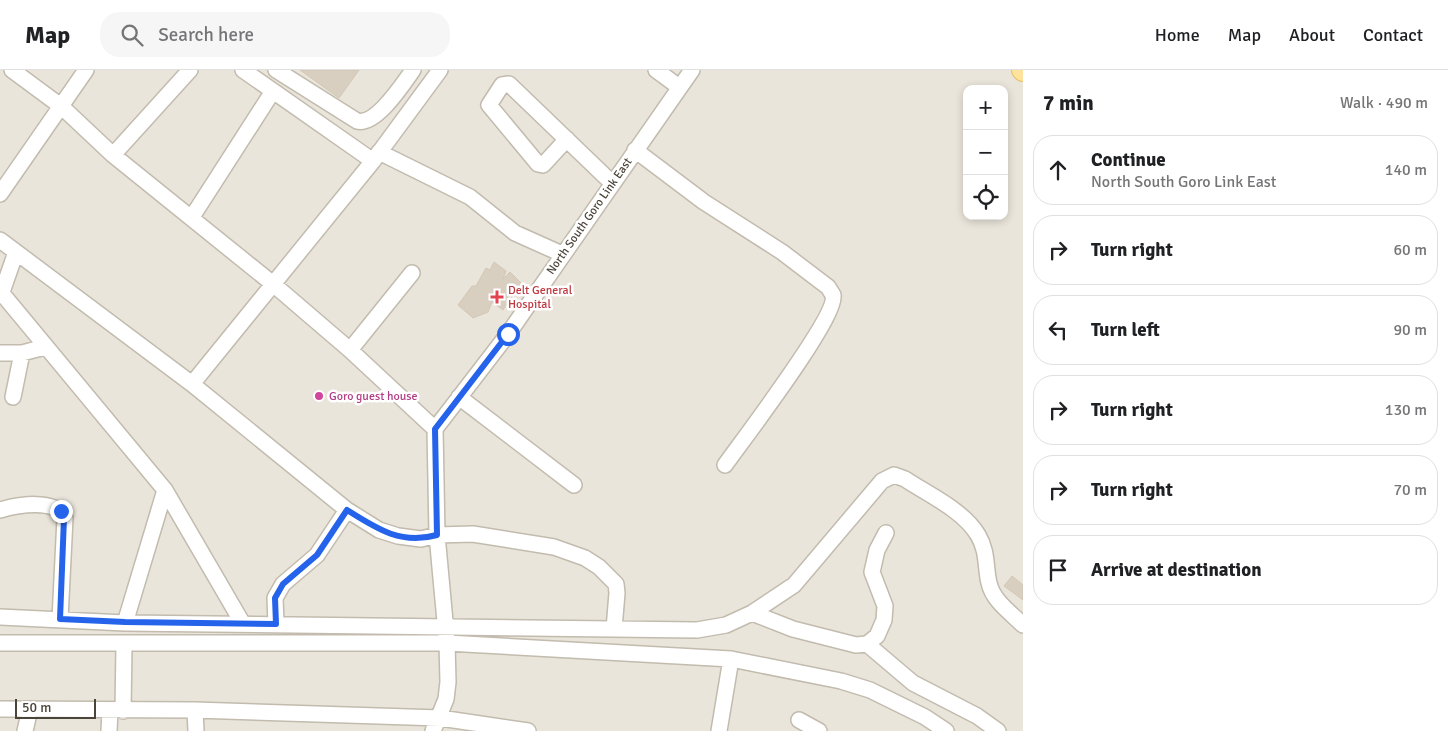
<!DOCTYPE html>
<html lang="en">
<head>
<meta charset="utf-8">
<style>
	:root { --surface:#fff; --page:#f6f6f6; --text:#202124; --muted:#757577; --line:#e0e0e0 }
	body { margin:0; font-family:Signika,sans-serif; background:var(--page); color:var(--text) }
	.controls { position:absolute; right:15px; top:15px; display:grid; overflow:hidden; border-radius:10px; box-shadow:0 2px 8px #0003 }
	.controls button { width:45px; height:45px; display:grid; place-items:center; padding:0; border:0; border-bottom:1px solid var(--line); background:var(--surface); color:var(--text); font:25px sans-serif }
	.scale { position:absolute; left:15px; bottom:12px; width:81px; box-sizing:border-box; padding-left:5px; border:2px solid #4b4439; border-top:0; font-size:14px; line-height:18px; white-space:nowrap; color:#4b4439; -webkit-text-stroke:4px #fff; paint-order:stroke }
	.stop { position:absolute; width:15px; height:15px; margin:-11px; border:4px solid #2563eb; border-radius:50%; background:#fff }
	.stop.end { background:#2563eb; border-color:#fff; box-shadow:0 1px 5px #0008 }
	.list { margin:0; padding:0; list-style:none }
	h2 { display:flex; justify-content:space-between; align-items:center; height:65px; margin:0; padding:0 20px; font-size:21px }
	h2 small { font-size:16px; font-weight:400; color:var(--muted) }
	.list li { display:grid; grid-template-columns:32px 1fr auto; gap:15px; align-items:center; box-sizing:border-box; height:70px; margin:0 10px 10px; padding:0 10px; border:1px solid var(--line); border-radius:20px }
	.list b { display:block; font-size:19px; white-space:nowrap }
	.list p { margin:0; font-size:16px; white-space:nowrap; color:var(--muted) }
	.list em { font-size:16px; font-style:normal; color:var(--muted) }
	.icon { flex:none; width:28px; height:28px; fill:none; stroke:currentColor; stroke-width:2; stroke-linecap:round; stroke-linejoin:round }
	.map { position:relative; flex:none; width:1023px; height:661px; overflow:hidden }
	header { display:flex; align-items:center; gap:30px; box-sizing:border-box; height:70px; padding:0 25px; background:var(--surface); border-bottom:1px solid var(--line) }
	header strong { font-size:24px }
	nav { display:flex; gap:28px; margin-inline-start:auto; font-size:18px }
	.search { width:350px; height:45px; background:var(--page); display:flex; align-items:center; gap:12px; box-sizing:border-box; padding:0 18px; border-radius:20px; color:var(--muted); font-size:19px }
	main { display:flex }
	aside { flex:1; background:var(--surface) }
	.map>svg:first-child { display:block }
</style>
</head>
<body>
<header>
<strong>Map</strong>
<div class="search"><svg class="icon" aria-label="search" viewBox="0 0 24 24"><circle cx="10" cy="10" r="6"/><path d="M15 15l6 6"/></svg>Search here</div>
<nav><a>Home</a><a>Map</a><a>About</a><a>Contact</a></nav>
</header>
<main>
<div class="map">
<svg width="1023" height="661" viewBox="0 0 1023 661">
	<rect width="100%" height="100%" fill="#f6f3ec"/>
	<!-- residential -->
	<path fill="#eae5da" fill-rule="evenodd" d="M0,0H1023V661H0ZM967,19H1004V146H967Z"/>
	<!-- building -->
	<path fill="#d8cfc1" stroke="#d3c7b4" d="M300,0H359L339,28Z
		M494,192L506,201L503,209L510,202L521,213L503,240L492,232L488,242L473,248L458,235L472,216H476L486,198L490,200Z
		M1012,506L1023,515V530L1004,516Z"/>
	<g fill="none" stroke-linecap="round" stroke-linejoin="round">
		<defs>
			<path id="minor" d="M12,0L62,37L113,85L273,214L350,280L435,359
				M243,0L373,91
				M276,0L357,51C376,56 403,14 413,0
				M656,0L679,17
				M567,69L543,95L538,94L489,35L502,15L509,14L612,113
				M635,80L704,132L782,182L828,217L833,225C838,246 742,371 725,395
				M379,82L470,127L515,163L562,184
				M113,85L190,0
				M0,124L86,0
				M192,147L273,21
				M0,170L192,314L347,440L379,460L398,466L421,469L437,465L473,464L554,477L585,488L599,497L616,514L617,523L614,559
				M0,221L165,420L243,554
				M2,222L16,182
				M350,280L412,203
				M0,283H22L45,277
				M192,314L373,91L440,0
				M13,327L22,283
				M459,327L574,415
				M0,440C18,435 56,428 65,448L60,549
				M752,543L793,559L856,575L867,574L877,566L884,550L885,536L872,502L877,480L886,463
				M0,547L125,553L697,560L726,555L752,543L794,515L882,411L894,405L905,409C929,425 963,440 978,465C988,482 985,496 989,513C993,531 1011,543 1023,555
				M125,553L165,420
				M276,554L275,528L283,514L317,485L347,440
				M0,573H447L731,589L841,611L870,620L925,647L946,661
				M867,574L913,613L977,646L998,661
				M0,639L195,640L440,648L528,661
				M195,640L196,661
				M123,641L124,574
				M799,650L819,661
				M25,661L30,639
				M109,661L110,640
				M433,661L446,629L448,612L447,573L437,465L435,359L508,264L692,0
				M719,661L731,589"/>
			<path id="major" d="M1022,0L1023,1"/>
		</defs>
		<!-- minor casing -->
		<use href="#minor" stroke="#c2bbae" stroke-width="18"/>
		<!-- major casing -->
		<use href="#major" stroke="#e6c16a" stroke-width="22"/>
		<!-- minor -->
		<use href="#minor" stroke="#fff" stroke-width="15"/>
		<!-- major -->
		<use href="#major" stroke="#ffe39c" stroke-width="20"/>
	</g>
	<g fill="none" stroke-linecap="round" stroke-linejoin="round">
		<!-- route -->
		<path stroke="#2563eb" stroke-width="6" d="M61,441L64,448L60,549L125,552L276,554L275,528L283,514L317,485L347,440C377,459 401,475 437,465L435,359L508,264"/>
	</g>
	<!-- markers -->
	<path fill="#e0444e" stroke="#fff" stroke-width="2" d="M494.5 219.5h5v5h5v5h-5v5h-5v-5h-5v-5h5z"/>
	<circle fill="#d1479c" stroke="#fff" stroke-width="2" cx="319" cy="326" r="5"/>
	<g text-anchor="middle" stroke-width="5" stroke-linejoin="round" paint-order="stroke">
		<!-- street labels -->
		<g font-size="12" fill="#4b4439" stroke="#fff">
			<text transform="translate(589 146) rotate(-55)" y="4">North South Goro Link East</text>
		</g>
		<!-- health labels -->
		<g font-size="12" fill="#be3a42" stroke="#fff" text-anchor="start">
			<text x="508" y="224">Delt General<tspan x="508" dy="14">Hospital</tspan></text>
		</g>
		<!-- hotel labels -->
		<g font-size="12" fill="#b23c85" stroke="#fff" text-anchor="start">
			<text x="329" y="330">Goro guest house</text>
		</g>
	</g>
</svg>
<div class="controls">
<button>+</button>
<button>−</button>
<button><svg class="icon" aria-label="locate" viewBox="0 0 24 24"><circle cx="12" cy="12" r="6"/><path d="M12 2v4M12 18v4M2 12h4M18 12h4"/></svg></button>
</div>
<div class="scale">50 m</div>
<div class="stop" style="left:508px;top:264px"></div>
<div class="stop end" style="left:61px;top:441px"></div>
</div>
<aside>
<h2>7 min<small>Walk · 490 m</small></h2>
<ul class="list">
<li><svg class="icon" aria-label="ahead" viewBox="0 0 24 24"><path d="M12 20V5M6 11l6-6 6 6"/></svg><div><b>Continue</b><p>North South Goro Link East</p></div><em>140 m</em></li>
<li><svg class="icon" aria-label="right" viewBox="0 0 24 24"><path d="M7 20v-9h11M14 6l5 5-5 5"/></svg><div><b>Turn right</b></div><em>60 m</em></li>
<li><svg class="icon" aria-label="left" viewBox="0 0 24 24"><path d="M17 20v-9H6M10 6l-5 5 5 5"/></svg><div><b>Turn left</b></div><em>90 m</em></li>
<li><svg class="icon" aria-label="right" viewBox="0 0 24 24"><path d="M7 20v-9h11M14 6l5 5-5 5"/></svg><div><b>Turn right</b></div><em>130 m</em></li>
<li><svg class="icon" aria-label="right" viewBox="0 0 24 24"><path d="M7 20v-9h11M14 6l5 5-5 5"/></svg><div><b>Turn right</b></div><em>70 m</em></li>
<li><svg class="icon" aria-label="arrive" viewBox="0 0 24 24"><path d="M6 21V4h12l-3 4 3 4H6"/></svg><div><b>Arrive at destination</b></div></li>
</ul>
</aside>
</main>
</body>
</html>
